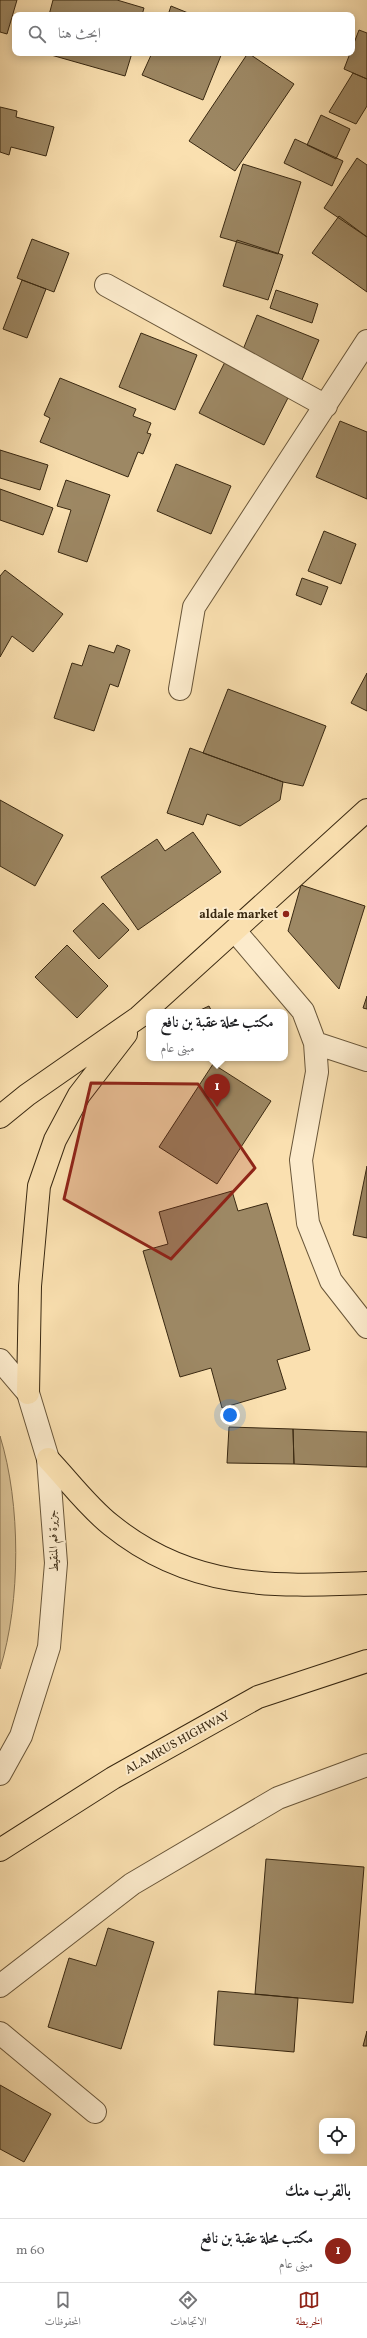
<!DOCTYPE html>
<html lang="ar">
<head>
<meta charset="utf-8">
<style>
	:root { --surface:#fff; --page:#f6f6f6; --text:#202124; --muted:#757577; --line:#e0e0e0; --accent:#8f2418 }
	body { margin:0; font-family:Vollkorn,Amiri,serif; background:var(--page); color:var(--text); direction:rtl }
	.controls { position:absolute; right:12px; bottom:12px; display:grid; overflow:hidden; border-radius:8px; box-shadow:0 2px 10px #0003 }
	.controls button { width:36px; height:36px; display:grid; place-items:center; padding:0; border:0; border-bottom:1px solid var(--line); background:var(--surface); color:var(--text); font:20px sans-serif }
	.you { position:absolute; left:230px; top:1415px; width:14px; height:14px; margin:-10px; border:3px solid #fff; border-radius:50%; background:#1a73e8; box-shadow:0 0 0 6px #1a73e833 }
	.badge { display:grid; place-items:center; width:26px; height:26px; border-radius:50%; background:var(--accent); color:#fff; font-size:13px; font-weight:700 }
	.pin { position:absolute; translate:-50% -33px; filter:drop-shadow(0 1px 2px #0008) }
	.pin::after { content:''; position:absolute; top:21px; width:14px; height:12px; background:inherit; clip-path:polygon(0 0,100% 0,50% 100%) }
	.popup { position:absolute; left:146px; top:1009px; width:142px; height:52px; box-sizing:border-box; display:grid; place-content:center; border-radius:8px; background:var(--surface); filter:drop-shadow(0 1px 3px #0005); font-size:13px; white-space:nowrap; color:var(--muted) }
	.popup b { font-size:15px; color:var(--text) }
	.popup::after { content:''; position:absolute; left:50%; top:100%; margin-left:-8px; border:8px solid transparent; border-top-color:var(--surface) }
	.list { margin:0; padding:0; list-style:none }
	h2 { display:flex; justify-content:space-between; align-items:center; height:52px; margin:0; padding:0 16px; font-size:17px }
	h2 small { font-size:13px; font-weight:400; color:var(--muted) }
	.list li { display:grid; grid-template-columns:26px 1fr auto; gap:12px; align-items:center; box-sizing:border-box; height:64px; padding:0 16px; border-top:1px solid var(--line) }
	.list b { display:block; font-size:15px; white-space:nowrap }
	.list p { margin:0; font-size:13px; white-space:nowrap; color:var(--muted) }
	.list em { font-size:13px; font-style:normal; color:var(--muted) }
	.icon { flex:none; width:22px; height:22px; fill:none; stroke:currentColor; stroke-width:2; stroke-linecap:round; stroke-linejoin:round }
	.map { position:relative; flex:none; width:367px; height:2166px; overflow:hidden; direction:ltr }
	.search { position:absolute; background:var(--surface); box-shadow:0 2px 10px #0003; left:12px; right:12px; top:12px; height:44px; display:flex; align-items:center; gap:10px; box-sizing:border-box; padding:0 14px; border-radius:8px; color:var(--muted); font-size:15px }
	.sheet { height:116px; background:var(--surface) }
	nav { display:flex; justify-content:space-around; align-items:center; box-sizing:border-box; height:56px; border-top:1px solid var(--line); background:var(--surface); font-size:11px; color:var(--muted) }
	nav a { display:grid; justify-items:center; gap:2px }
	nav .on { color:var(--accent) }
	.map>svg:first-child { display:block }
</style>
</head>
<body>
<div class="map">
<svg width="367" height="2166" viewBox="0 0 367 2166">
	<rect width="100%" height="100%" fill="#fae0b0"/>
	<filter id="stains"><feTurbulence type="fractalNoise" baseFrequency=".005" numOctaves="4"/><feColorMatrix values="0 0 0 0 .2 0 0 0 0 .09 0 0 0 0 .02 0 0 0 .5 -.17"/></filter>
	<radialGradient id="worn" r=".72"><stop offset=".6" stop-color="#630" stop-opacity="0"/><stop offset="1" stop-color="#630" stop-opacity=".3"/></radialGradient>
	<!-- green -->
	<path fill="#d9c195" stroke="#897453" d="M0,1436C21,1504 21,1601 0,1669Z"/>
	<!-- building -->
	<path fill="#9d8864" stroke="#392811" d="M0,0H17L7,34L0,32Z
		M53,0H117L144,8L142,15H49Z
		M171,6L193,15H168Z
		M359,30L367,33V79L344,69Z
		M44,53H132L125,76Z
		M152,53H222L203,100L142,75Z
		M248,53L294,84L235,171L189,141Z
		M353,73L367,79V106L356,124L329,112Z
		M0,107L17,111L16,117L54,127L46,156L11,147L9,155L0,152Z
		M321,115L350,129L336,159L307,145Z
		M295,139L343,161L332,186L284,163Z
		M357,158L367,165V237L324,208Z
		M243,164L301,182L278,254L220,237Z
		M339,216L367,237V292L312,253Z
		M32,239L69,253L54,292L17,278Z
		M237,240L283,255L268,300L223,286Z
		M22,280L46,289L27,338L3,329Z
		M276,290L318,304L312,323L270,308Z
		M257,315L319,340L301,382L240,357Z
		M141,333L197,355L175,410L119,387Z
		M226,360L291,392L264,445L199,413Z
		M60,378L136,409L133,416L151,423L147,433L151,434L143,454L138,452L128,477L40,442L50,418L44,415Z
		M340,421L367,432V499L316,477Z
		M0,450L48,465L40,490L0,478Z
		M176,464L231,486L211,534L157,511Z
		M66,480L110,495L87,562L58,552L71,510L57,506Z
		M0,489L53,508L43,535L0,520Z
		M324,531L356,544L341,584L308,571Z
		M5,570L63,614L33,652L12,636L0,657V576Z
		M302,578L328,587L321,605L296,595Z
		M89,645L114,653L117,645L130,650L118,687L110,684L94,731L54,718L72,663L82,666Z
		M367,673V711L351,703Z
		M228,689L326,726L303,786L283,782L203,753Z
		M190,748L283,782L280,800L240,826L207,814L203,825L167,813Z
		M0,800L63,835L35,886L0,866Z
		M193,832L221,872L138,930L101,877L157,839L165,851Z
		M301,885L365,906L339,989L288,931Z
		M103,903L129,930L99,959L73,931Z
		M67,945L108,986L77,1018L35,977Z
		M367,996V1009L363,1008Z
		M209,1006L212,1012H196Z
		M213,1064L271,1101L217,1184L159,1147Z
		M367,1166V1238L353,1235Z
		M232,1191L238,1211L267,1203L310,1350L277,1360L286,1389L222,1408L211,1368L180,1377L143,1251L168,1244L159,1212Z
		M229,1427L293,1429L294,1464L227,1463Z
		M293,1429L367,1432V1467L294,1464Z
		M266,1859L364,1867L353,2003L255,1994Z
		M108,1928L154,1942L121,2049L48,2027L69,1958L96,1966Z
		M218,1991L298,1998L294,2052L214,2045Z
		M367,2031V2046H363Z
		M0,2085L51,2114L24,2162L0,2149Z"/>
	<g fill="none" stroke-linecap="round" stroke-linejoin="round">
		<defs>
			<path id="minor" d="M106,285L326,406
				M180,689L194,607L367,341
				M235,931L303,1011L315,1043L317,1072L301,1160L308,1223L331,1281L367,1327
				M315,1043L367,1060
				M0,1360L28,1393L48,1459L56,1563L49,1647L21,1736L0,1774
				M0,1986L132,1884L278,1798L367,1765
				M0,2033L95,2112"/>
			<path id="major" d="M0,1117L27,1095L139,1017L367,810
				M28,1393L30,1286L39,1186L55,1140L79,1095L126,1034
				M48,1459C68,1480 88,1507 111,1525C190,1589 271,1587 367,1583
				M0,1850L113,1778L258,1697L367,1661"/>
		</defs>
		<!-- minor casing -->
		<use href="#minor" stroke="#695639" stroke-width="24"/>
		<!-- major casing -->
		<use href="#major" stroke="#392811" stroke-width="24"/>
		<!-- minor -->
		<use href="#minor" stroke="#fcebcc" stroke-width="22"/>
		<!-- major -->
		<use href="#major" stroke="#fae0b0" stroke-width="22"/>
	</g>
	<!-- marked area -->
	<path fill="#8f2418" fill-opacity="0.2" stroke="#8f2418" stroke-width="3" stroke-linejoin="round" d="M91,1083L198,1084L255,1168L171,1259L64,1199Z"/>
	<!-- markers -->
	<circle fill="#8f2418" stroke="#fcebcc" stroke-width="1.5" cx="286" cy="914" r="4"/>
	<g text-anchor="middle" stroke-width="4" stroke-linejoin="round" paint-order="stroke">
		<!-- poi labels -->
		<g font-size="12" font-weight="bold" fill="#392811" stroke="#fcebcc" text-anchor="end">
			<text x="278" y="918">aldale market</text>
		</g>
		<!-- street labels -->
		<g font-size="12" fill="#392811" stroke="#fcebcc">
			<text transform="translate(53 1541) rotate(-92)" y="4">جزيرة فم المنقيط</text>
			<text transform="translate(177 1742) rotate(-29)" y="4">ALAMRUS HIGHWAY</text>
		</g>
	</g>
	<rect width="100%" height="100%" filter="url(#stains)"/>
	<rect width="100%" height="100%" fill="url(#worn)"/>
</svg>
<div class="controls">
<button><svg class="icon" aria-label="locate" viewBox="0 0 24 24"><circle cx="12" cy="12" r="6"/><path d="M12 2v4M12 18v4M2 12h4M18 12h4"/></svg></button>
</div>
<div class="you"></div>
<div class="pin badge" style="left:217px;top:1107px">1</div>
<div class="popup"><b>مكتب محلة عقبة بن نافع</b>مبنى عام</div>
<div class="search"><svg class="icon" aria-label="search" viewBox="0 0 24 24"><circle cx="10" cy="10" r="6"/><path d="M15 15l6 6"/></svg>ابحث هنا</div>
</div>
<section class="sheet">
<h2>بالقرب منك<small></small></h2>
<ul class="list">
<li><span class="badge">1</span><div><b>مكتب محلة عقبة بن نافع</b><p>مبنى عام</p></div><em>60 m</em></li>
</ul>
</section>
<nav>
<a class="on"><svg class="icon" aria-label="map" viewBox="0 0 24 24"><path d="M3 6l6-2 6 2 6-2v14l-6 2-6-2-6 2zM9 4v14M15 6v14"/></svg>الخريطة</a>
<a><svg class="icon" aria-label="directions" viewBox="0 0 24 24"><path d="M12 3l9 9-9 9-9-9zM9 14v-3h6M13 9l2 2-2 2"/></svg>الاتجاهات</a>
<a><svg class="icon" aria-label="saved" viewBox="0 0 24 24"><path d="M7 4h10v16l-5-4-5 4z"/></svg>المحفوظات</a>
</nav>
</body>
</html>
